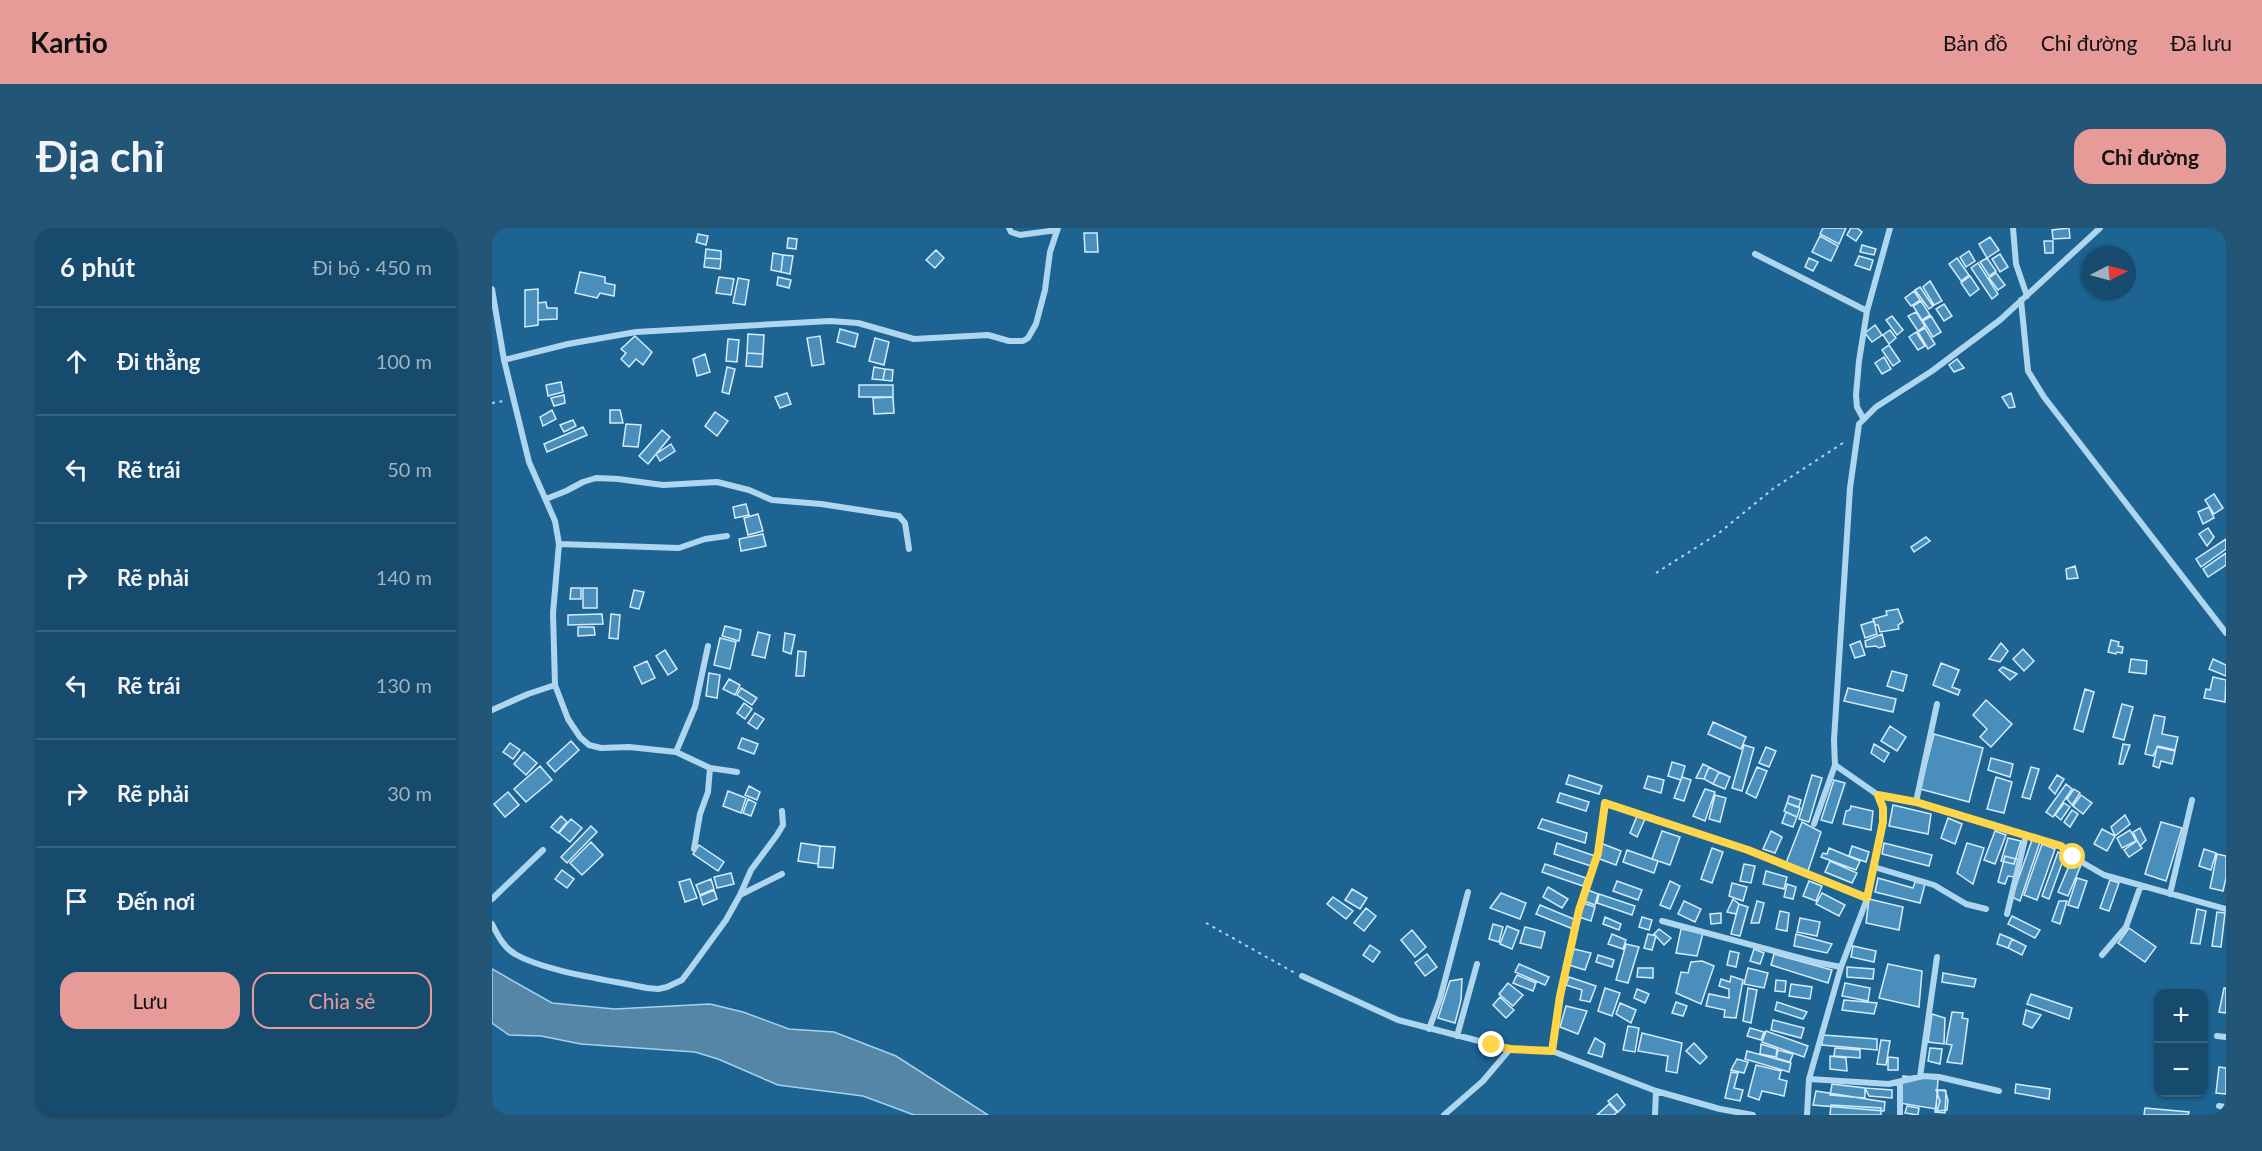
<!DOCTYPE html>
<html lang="vi">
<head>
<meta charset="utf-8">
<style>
	:root { --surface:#164b6e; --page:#235576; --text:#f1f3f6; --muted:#9eb3c2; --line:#356381; --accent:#e69b98 }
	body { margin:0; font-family:Lato,sans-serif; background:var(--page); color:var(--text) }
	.controls { position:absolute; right:18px; bottom:18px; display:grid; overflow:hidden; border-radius:12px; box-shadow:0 2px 4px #0004 }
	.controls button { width:54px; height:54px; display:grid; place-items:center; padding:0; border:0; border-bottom:2px solid var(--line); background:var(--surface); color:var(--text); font:30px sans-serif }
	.compass { position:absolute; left:1590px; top:18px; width:54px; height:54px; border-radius:50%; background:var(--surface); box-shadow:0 2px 4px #0004; rotate:84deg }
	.stop { position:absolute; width:18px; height:18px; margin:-14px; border:4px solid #ffd54a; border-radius:50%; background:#fff }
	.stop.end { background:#ffd54a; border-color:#fff; box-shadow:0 2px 6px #0008 }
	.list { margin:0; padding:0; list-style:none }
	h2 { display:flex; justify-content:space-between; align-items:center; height:78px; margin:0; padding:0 24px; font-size:26px }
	h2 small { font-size:20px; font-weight:400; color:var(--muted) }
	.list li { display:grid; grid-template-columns:39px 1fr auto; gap:18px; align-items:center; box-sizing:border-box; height:108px; padding:0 24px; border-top:2px solid var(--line) }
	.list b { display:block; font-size:22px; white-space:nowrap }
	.list em { font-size:20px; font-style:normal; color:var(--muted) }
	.actions { display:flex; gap:12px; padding:18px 24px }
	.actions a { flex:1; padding:14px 0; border:2px solid var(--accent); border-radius:18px; text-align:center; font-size:21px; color:var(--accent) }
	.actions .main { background:var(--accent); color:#111 }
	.icon { flex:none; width:33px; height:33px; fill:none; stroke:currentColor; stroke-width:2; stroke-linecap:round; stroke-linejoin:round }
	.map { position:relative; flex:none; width:1734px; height:887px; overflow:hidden; border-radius:18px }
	header { display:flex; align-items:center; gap:36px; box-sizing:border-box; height:84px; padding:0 30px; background:var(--accent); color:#111 }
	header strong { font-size:28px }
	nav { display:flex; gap:33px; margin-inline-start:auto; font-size:21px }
	.intro { display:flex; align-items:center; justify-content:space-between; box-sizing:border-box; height:144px; padding:0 36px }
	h1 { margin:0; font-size:42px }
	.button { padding:15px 27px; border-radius:18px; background:var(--accent); color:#111; font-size:21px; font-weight:700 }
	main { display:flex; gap:36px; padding:0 36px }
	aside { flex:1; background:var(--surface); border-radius:18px; box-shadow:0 2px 4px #0004 }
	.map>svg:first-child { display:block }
</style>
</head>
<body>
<header>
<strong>Kartio</strong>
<nav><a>Bản đồ</a><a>Chỉ đường</a><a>Đã lưu</a></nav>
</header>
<div class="intro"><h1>Địa chỉ</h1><a class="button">Chỉ đường</a></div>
<main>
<aside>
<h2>6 phút<small>Đi bộ · 450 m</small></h2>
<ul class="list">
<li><svg class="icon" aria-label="ahead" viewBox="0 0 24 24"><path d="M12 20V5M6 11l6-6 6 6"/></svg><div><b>Đi thẳng</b></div><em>100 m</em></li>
<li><svg class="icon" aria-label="left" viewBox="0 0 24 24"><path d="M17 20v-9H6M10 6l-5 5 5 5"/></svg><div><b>Rẽ trái</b></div><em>50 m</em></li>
<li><svg class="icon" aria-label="right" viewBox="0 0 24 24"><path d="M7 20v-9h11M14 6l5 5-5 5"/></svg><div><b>Rẽ phải</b></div><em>140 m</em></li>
<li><svg class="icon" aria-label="left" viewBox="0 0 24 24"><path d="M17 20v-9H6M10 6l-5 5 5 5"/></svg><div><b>Rẽ trái</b></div><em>130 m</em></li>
<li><svg class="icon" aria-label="right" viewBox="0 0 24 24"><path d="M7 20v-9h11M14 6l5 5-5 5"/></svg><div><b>Rẽ phải</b></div><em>30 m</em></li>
<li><svg class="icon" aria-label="arrive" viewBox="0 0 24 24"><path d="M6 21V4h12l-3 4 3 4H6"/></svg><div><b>Đến nơi</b></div></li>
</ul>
<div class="actions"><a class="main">Lưu</a><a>Chia sẻ</a></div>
</aside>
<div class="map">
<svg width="1734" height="887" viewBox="0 0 1734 887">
	<rect width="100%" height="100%" fill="#1d6493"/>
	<!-- water -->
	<path fill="#5686a6" stroke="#a2d3f0" stroke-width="1.5" d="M0,741L60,775L123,781L218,776L251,784L297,801L342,804L404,828L496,887H422L371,868L286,857L226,831L203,824L89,816L49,808L17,807L0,795Z"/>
	<!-- building -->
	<path fill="#4a8fbb" stroke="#d4ecfa" stroke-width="1.5" d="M1331,0H1354L1347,16L1328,6Z
		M1359,0H1365L1370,4L1364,13L1355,7Z
		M1577,0L1578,10L1561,11L1560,2Z
		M592,5H605L606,24H593Z
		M206,6L216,8L214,17L204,14Z
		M1328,8L1346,18L1339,33L1320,24Z
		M1498,9L1507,22L1495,30L1487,16Z
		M296,10L305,11L304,21L295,20Z
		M1552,13H1561V25H1553Z
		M1370,17L1384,21L1382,27L1368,24Z
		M214,21L229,23V31L213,30Z
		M444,22L452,30L443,40L434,32Z
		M1477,23L1483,33L1474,39L1468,29Z
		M281,25L291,27L289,44L279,42Z
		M1508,26L1516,39L1508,44L1500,31Z
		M291,27L301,28L298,46L289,44Z
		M1367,28L1381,32L1378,42L1363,37Z
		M213,30L229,31L228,41L212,39Z
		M1317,30L1326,34L1321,43L1313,39Z
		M1465,30L1477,47L1469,53L1457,36Z
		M1495,30L1504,43L1497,48L1488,34Z
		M1486,35L1506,66L1500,71L1479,40Z
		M88,44L113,49V55L123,57L122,68L108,65L105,70L83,65Z
		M1504,45L1513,57L1506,62L1497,50Z
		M1478,48L1487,61L1478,68L1469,55Z
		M227,49L242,51L239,67L224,65Z
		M286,49L299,52L297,60L285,57Z
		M246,50L257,52L253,77L241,75Z
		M1438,53L1450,73L1442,77L1431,59Z
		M1428,59L1441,78L1437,81L1423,62Z
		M46,61V97L33,99V62Z
		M1422,63L1428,72L1419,78L1413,70Z
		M1429,73L1438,87L1430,92L1421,78Z
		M54,74L55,80H65V91L46,92V75Z
		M1452,76L1460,88L1452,93L1444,81Z
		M1424,84L1433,98L1426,103L1416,88Z
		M1400,88L1411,102L1405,107L1394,92Z
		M1439,88L1449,104L1441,109L1431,93Z
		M1383,97L1390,107L1380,114L1373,105Z
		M1433,100L1443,116L1436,121L1426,104Z
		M348,101L366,106L363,119L345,114Z
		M1398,102L1404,110L1397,116L1391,107Z
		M1424,104L1433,118L1426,122L1417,109Z
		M256,106L272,107L271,126L255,125Z
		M143,108L160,124L151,137L144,131L137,139L129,131L134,125L129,121Z
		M328,108L332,136L320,138L315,110Z
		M383,110L397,114L392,137L377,133Z
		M236,111L247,112L245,134L234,133Z
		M1397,117L1408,133L1401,138L1390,122Z
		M255,125L271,126L270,139L254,138Z
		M213,126L218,144L205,148L201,131Z
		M1392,129L1399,141L1390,146L1383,135Z
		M1465,131L1472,140L1462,144L1457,137Z
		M235,139L243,141L237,166L230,164Z
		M382,139L393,141L391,152L380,151Z
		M393,141L401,142L400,153L391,152Z
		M69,154L71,164L56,168L54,157Z
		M367,157H401V169H367Z
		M295,165L299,176L288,180L283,169Z
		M1519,165L1523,179L1517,180L1510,169Z
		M72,167L73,175L62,178L59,170Z
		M401,169L402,185L382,186L381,170Z
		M60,182L64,191L51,198L48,189Z
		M118,182H128L131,195H118Z
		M223,184L236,193L225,208L213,198Z
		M81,192L84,198L72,204L68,197Z
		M134,196L149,197L146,219L131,218Z
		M91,199L95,207L55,224L52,216Z
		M170,202L178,209L156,236L147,228Z
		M179,216L183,223L168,233L164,226Z
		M1722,266L1731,280L1722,286L1713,272Z
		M254,276L257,287L243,290L241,279Z
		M1717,279L1722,290L1711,296L1706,284Z
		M266,286L271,303L256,307L252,290Z
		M1716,300L1722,309L1715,318L1707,306Z
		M271,306L274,318L249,323L247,311Z
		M1434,309L1438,313L1422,324L1419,319Z
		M1734,311V321L1709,339L1704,331Z
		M1734,325V337L1716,349L1711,341Z
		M1583,338L1586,350L1575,351L1574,341Z
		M79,360H89V371H78Z
		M91,360H105V380H91Z
		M142,362L152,364L147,381L138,379Z
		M1406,381L1411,394L1406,397L1407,401L1388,404L1386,397H1383L1381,391L1395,387L1394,383Z
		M110,386L111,396L76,397V387Z
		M119,386L128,387L126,411L117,410Z
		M1382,393L1385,406L1373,410L1369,397Z
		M233,398L249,402L247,413L230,408Z
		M86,399H102L103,407L86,408Z
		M266,404L278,407L273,430L260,427Z
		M293,405L303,407L299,426L291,423Z
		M1390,406L1393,418L1387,420L1384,418L1374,419L1373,413Z
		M228,410L244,414L238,441L222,437Z
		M1619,412L1627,414L1626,418L1631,419L1630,425L1625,424L1624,426L1616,424Z
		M1368,413L1373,427L1363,430L1358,417Z
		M1509,415L1516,423L1508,434L1497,431Z
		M1531,421L1542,433L1532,443L1521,431Z
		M173,422L185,441L176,447L164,428Z
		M306,423L314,424L312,448H304Z
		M1639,431L1655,433L1654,446L1637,444Z
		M1721,431L1734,437V448L1717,441Z
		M155,433L163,450L150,456L142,439Z
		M1449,435L1467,442L1460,459L1468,462L1466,467L1441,457Z
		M1511,439L1525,446L1518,452L1507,442Z
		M1400,443L1415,447L1411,463L1395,458Z
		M217,445L228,447L225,470L214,468Z
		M1721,449L1734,452L1733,474L1712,470L1714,461L1718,462Z
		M237,451L248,457L243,467L231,461Z
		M249,460L265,470L260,477L245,467Z
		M1356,460L1404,471L1401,484L1352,473Z
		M1593,461L1602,464L1591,504L1582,501Z
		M1494,472L1520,496L1499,519L1488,509L1495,501L1481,487Z
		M252,475L260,481L253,491L245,485Z
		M1630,476L1641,479L1632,512L1621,509Z
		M263,485L272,491L265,501L256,495Z
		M1662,487L1673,489L1670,506L1686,509L1683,522L1666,518L1661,528L1653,526Z
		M1221,494L1254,509L1249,521L1216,506Z
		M1398,498L1414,509L1405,523L1389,513Z
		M1442,506L1491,520L1477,574L1428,561Z
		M250,510L266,516L262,526L246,520Z
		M79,513L87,522L63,544L55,535Z
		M18,515L28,522L21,531L11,524Z
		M1382,516L1397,525L1392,534L1379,525Z
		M1631,516L1638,517L1631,536H1627Z
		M1252,517L1262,520L1250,563L1240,560Z
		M1274,519L1284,523L1277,539L1267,535Z
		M1665,519L1683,523L1680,536L1669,533L1667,540L1661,538Z
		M32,524L45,535L34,547L22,536Z
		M1499,530L1521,536L1518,549L1496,542Z
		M1180,534L1193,538L1189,552L1176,548Z
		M1211,536L1217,539L1212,551L1204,550Z
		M48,538L60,552L34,574L22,561Z
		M1217,539L1227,544L1221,556L1212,551Z
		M1265,539L1275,543L1264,570L1254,565Z
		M1539,539L1547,541L1538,571L1530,569Z
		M1227,544L1238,549L1233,561L1221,556Z
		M1077,547L1110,558L1107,566L1074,556Z
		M1320,547L1330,550L1317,594L1307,591Z
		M1565,547L1572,551L1563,566L1557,560Z
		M1156,548L1172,552L1169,565L1152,560Z
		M1190,549L1199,552L1192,573L1182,570Z
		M1504,549L1520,554L1512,585L1495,581Z
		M1342,552L1353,555L1340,595L1329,592Z
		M1574,556L1580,561L1561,589L1554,584Z
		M257,558L268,564L265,572L253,567Z
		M1213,561L1223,564L1213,593L1201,588Z
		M1582,561L1588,565L1580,577L1575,571Z
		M236,563L254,570L249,585L231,578Z
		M16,564L27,577L13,589L2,576Z
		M1068,565L1097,574L1094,583L1065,574Z
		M1223,567L1234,570L1228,594L1217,591Z
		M1589,567L1600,575L1591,586L1581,578Z
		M1297,568L1309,572L1307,579L1295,575Z
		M256,571L264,575L259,588L251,585Z
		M1295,575L1308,580L1305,589L1292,583Z
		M1572,575L1578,579L1569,592L1563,587Z
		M1401,577L1439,586L1436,606L1397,598Z
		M1359,578L1381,583L1379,602L1351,596L1354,583L1358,582Z
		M1580,582L1586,586L1578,599L1572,594Z
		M1294,584L1305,589L1301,599L1290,595Z
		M1633,587L1638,596L1623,608L1619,599Z
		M69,588L75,594L66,605L59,599Z
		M1145,588L1153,591L1145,609L1138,605Z
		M1456,590L1470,596L1463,616L1449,610Z
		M79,591L90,600L78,614L67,605Z
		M1050,591L1095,605L1093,615L1046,600Z
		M1310,594L1329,604L1316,643L1294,635Z
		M1669,594L1690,600L1674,653L1653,646Z
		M99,598L105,604L75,635L69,629Z
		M1648,600L1654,612L1648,618L1641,604Z
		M1610,601L1623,608L1615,623L1602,616Z
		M1638,602L1644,613L1630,620L1625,610Z
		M1170,603L1188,609L1178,637L1160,631Z
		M1279,603L1290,609L1283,625L1271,621Z
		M1503,603L1514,607L1503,636L1492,632Z
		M1516,610L1529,613L1522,636L1509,633Z
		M1540,612L1548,614L1528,673L1520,669Z
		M1645,613L1650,620L1637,629L1632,622Z
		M99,614L111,627L90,647L78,635Z
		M309,615L328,618L326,636L306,633Z
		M1065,615L1103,628L1099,638L1062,626Z
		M1392,615L1440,627L1437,638L1390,626Z
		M1475,615L1492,620L1481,656L1465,645Z
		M1111,616L1129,623L1124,637L1105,630Z
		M1550,616L1563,621L1545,672L1532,667Z
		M207,617L232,634L226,643L201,626Z
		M328,618L343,619L341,640L326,639Z
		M1360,618L1377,624L1374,634L1357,628Z
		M1220,620L1231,624L1220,655L1209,651Z
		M1337,620L1368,633L1364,642L1329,629L1331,625L1335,626Z
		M1712,621L1724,625L1719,642L1707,638Z
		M1135,622L1166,633L1162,645L1131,634Z
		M1566,624L1573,627L1557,671L1550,668Z
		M1725,626L1734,628V650L1731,663L1718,660Z
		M1513,628L1527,632L1522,649L1516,648L1513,656L1506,654Z
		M1338,633L1365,645L1360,655L1333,644Z
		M1579,633L1589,637L1576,668L1566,664Z
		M1053,636L1094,650L1091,658L1050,644Z
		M1252,636L1263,638L1259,655L1248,653Z
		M70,642L82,651L75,660L63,651Z
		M1274,643L1295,649L1292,661L1271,656Z
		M239,645L242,656L225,660L222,649Z
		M1386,650L1421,660L1423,654L1433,656L1428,675L1383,664Z
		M1585,650L1595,653L1586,680L1576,677Z
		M198,651L205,670L193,674L187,654Z
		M219,651L222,661L208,667L204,657Z
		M1618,652L1627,655L1617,683L1608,680Z
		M1125,653L1150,662L1146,672L1121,663Z
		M1178,653L1188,658L1178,681L1168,677Z
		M1317,653L1330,658L1324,673L1311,668Z
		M1240,655L1255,659L1251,673L1237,668Z
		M1295,656L1304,659L1301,671L1292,669Z
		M1056,659L1076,671L1070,680L1051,669Z
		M860,661L875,670L868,681L853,672Z
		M222,662L225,671L211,677L208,668Z
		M1096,662L1106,666L1103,677L1092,673Z
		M1009,665L1034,675L1028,691L998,680Z
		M1330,665L1353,677L1347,688L1324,676Z
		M1107,666L1143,678L1140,687L1105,675Z
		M841,669L861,683L854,691L835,676Z
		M1241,671L1247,676L1244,686L1235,684Z
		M1377,671L1411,679L1407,702L1374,695Z
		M1192,673L1209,681L1203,694L1186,686Z
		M1265,673L1272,675L1267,695H1259Z
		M1567,673H1575L1568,696L1560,693Z
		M1091,675L1103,679L1099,693L1087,689Z
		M1247,676L1256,679L1248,708L1239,706Z
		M1048,677L1084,692L1081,701L1044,686Z
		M874,680L884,688L872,703L862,695Z
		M1705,681L1714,683L1708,716L1699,715Z
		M1288,683L1297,685L1295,703L1284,701Z
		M1725,684L1733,685L1729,719L1720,718Z
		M1229,685V695L1219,696L1218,686Z
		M1520,688L1548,702L1543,710L1516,696Z
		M1113,689L1129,696L1127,702L1111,696Z
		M1150,689L1160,692L1157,702L1147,699Z
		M1308,690L1328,694L1325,708L1305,704Z
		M1001,696L1011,699L1007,714L997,711Z
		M1015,698L1027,703L1020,721L1008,716Z
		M1033,699L1053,704L1049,720L1028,715Z
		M1637,700L1664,719L1653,734L1626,715Z
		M1167,701L1179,710L1172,717L1162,706Z
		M1189,701L1211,705L1205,728L1184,725Z
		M920,702L934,719L923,729L909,712Z
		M1120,706L1134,712L1131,721L1116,716Z
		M1156,706L1164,708L1160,722L1152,720Z
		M1304,706L1340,716L1335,725L1302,718Z
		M1508,706L1520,711L1516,720L1505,716Z
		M1520,711L1534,718L1530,727L1516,720Z
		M1134,716L1147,719L1136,755L1124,752Z
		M878,717L888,724L881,734L871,727Z
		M1361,718L1384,723L1382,734L1359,729Z
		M1082,721L1099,725L1093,742L1077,737Z
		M1262,721L1272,725L1268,736L1258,733Z
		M1238,723L1247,725L1244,739L1235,737Z
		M935,726L945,739L933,748L923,735Z
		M1282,726L1340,742L1336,755L1279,737Z
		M1106,727L1122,732L1120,739L1104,734Z
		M1210,733L1222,738L1209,776L1184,765L1189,744L1196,745L1199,734Z
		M1027,736L1057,749L1053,757L1023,744Z
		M1396,736L1430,743L1427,779L1387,770Z
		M1355,739L1382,741L1381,751L1355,749Z
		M1146,740H1161V750L1145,749Z
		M1256,740L1276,745L1272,760L1252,756Z
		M1451,745L1484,751L1482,759L1450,754Z
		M1025,747L1044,755L1041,763L1021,755Z
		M1239,748L1251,752L1244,790L1232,789L1233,782L1214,778L1217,766L1237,770V761L1227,758L1229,751L1238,754Z
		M1077,749L1104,758L1098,774L1088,772L1090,762L1074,757Z
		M970,751L969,772L963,795L946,790L958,753Z
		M1284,752L1294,753L1293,764L1283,763Z
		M1016,755L1031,767L1021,778L1007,766Z
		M1353,755L1378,760L1376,773L1350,768Z
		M1299,756L1320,759L1318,771L1297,768Z
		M1113,760L1128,765L1120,788L1106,783Z
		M1256,760L1265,762L1259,795L1251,793Z
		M1732,760H1734V785L1727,784Z
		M1145,761L1157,766L1153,775L1142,770Z
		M1539,766L1580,780L1577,791L1535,776Z
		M1008,769L1022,782L1014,790L1001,777Z
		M1352,772L1385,775L1382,786L1350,782Z
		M1184,774L1195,778L1191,788L1180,785Z
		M1285,774L1315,784L1311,791L1283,782Z
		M1128,775L1144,782L1139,795L1124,786Z
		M1074,778L1095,783L1086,806L1068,799Z
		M1534,782L1549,787L1540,800L1531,796Z
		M1460,784L1471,785L1470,790L1476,791L1470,836L1455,834L1460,817L1454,816Z
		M1440,786L1453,790L1452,816L1436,814Z
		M1281,792L1312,800L1309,810L1279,802Z
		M1136,798L1147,800L1143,824L1131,822Z
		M1258,800L1272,804L1269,812L1255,808Z
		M1274,803L1316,818L1312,829L1270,814Z
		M1150,805L1190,815L1185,845L1174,843L1176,828L1146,823Z
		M1331,807L1385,811V822L1330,817Z
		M1103,810L1113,816L1110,829L1096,825Z
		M1389,812L1398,813L1394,837L1385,836Z
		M1202,815L1215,829L1208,836L1194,823Z
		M1269,816L1285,821L1284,829L1268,826Z
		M1343,820L1368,822V830L1342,828Z
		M1438,820L1450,821L1448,836L1436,833Z
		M1286,822L1301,826L1298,834L1284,830Z
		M1255,823L1299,835L1297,844L1253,831Z
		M1338,828L1354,830L1355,843L1338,841Z
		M1396,829L1406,830V842H1396Z
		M1245,831L1256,834L1252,845L1239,842Z
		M1264,837L1289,843L1287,851L1295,853L1292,868L1270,863L1267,872L1256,868Z
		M1727,839L1734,840V866L1724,865Z
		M1239,844L1246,845L1242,860L1251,862L1248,873L1233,870Z
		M1411,848L1446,851L1444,881L1407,875Z
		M1340,856L1373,860V870L1338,867Z
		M1524,856L1558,861L1557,871L1523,865Z
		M1373,860L1400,862V870L1377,868Z
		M1444,862H1453L1456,872L1455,882L1445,883L1448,873Z
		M1446,862L1454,863L1453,885L1443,884Z
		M1324,863L1393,874L1392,883L1321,877Z
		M1125,866L1133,877L1126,884L1116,873Z
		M1117,876L1125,884L1122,887H1105Z
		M1339,877L1389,880V887H1338Z
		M1415,878L1427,880L1426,887L1413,885Z
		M1653,880L1697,884L1696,887H1652Z"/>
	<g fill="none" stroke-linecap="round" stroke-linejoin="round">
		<!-- path -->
		<path stroke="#aed6ee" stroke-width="2" stroke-dasharray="3 4.5" stroke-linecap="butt" d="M0,175L12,173
			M1164,345L1227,305L1282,260L1354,213
			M714,695L803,745"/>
		<!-- minor -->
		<path stroke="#aed6ee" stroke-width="6" d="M517,0L519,4L528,7L565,2
			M1521,0L1524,36L1535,68
			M1263,26L1375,83
			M0,61L12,132L37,234L63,293L67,316L61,385L63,457L76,491L88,509L97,517L109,520L137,519L184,524L218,540L245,544
			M1529,72L1536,143L1552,169L1734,405
			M12,132L76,116L144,104L338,93L366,95L422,111L496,107L517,113H531L536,110L544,96L553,62L558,24L566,0
			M1371,190L1365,179L1364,167L1367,133L1375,83L1398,0
			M54,271L74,263L91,254L104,250L126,251L171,257L225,254L257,262L280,272L329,276L407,288L413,295L417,321
			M67,316L187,320L213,311L235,308
			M0,482L36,466L63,457
			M184,524L203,479L216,418
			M1386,567L1424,574L1569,618L1581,629L1612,647L1734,681
			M1424,574L1445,476
			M1322,596L1343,537
			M202,621L208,586L216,564L218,540
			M1382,639L1442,657L1474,676L1494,681
			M1678,666L1700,572
			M248,667L290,646
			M0,671L51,622
			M1515,686L1534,607
			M1170,693L1323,734L1349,739
			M0,696C5,706 12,720 23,726C54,744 118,752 155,760L166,761L175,759L190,752L199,740L234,692L248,667L259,642L285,607L291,597L290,583
			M1610,727L1634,699L1649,657
			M810,748L906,792L1018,821L1060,823L1164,863L1228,881L1261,887
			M937,801L948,771L976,664
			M965,808L985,736
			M1725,808L1734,809
			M1060,823L1068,768L1087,683L1106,625L1113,575L1256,622L1375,671
			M1428,849L1445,729
			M1317,851L1397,856L1431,848L1447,849L1507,863
			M1408,855V887
			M1727,878L1734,879
			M952,887L991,853L1018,821
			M1163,887L1164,863
			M1315,887L1317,851L1349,739L1375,671L1391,594V580L1386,567L1343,537L1342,512L1358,260L1367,196L1384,179L1440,143L1508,92L1608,0"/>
	</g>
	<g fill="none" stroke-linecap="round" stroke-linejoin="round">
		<!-- route -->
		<path stroke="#ffd54a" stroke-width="8" d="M1000,817L1018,821L1060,823L1068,768L1087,682L1106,625L1113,575L1256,622L1375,670L1391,594V580L1386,567L1424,574L1569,618L1581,629"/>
	</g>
</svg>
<div class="controls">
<button>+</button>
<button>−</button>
</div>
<svg class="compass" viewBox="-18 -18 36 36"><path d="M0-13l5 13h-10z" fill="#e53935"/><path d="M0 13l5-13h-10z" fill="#9eb3c2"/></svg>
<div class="stop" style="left:1581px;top:629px"></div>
<div class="stop end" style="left:1000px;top:817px"></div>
</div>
</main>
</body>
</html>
